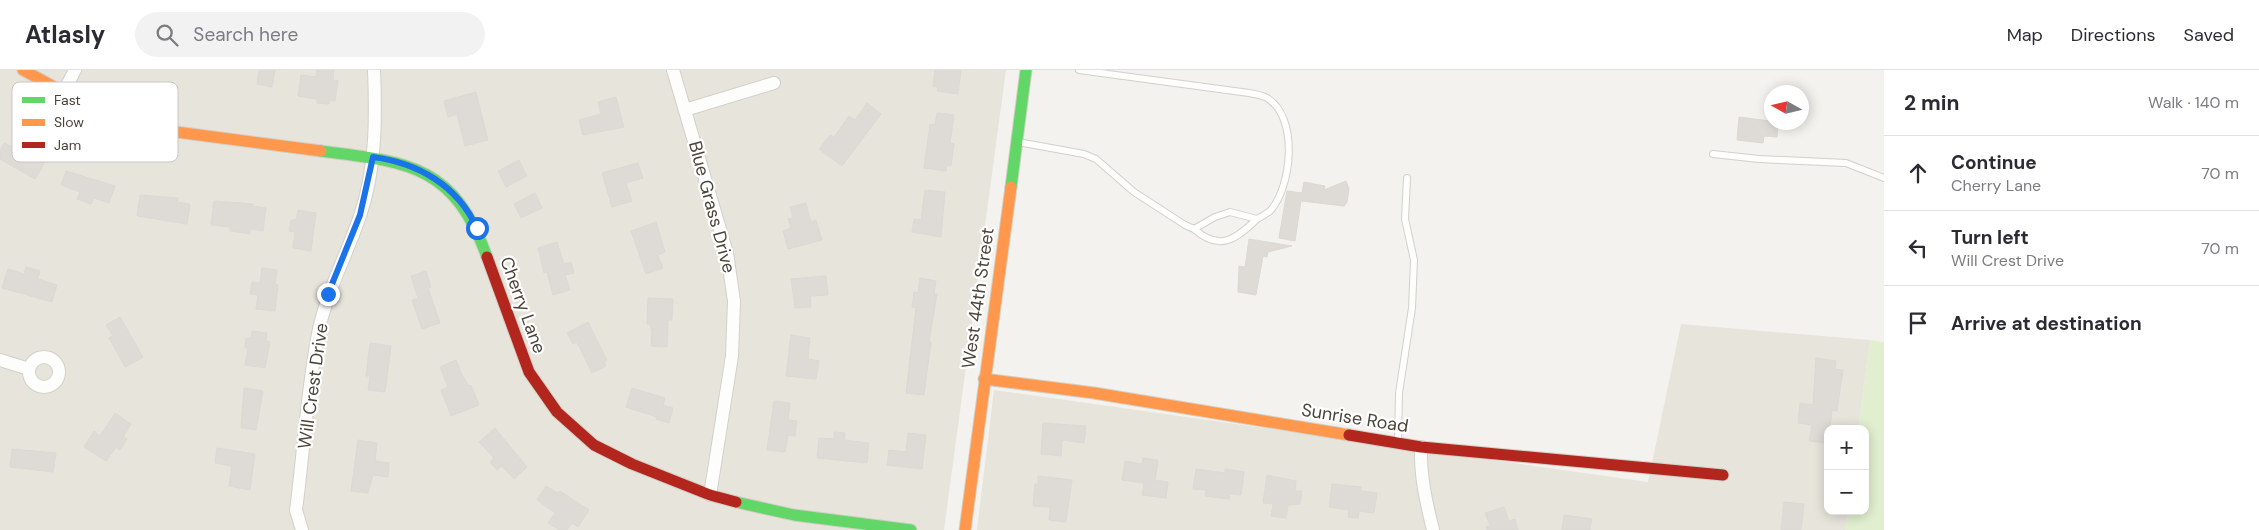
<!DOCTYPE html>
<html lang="en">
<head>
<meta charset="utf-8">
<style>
	:root { --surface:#fff; --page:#f2f2f3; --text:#2b2b33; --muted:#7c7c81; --line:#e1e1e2 }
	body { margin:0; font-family:"DM Sans",sans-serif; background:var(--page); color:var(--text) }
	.controls { position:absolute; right:15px; bottom:15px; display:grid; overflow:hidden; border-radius:10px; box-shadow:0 2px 12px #0003 }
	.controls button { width:45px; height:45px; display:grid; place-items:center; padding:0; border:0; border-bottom:1px solid var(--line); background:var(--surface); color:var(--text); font:25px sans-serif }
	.compass { position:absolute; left:1764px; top:15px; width:45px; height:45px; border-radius:50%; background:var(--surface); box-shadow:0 2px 12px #0003; rotate:278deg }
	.stop { position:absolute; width:15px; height:15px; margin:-11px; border:4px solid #1a73e8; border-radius:50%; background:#fff }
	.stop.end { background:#1a73e8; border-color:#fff; box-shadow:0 1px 5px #0008 }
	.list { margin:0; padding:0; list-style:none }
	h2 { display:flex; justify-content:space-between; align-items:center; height:65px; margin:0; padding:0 20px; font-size:21px }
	h2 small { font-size:16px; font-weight:400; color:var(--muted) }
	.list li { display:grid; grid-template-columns:32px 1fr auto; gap:15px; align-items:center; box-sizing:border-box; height:75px; padding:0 20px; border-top:1px solid var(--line) }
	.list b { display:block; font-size:19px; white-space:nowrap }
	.list p { margin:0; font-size:16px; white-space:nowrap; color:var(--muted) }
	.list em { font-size:16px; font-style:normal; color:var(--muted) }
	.icon { flex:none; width:28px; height:28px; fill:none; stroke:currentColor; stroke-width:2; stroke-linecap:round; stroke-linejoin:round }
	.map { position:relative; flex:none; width:1884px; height:460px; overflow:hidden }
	header { display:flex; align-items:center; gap:30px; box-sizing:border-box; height:70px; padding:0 25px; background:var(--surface); border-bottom:1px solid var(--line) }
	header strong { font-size:24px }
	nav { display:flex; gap:28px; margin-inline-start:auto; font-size:18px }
	.search { width:350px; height:45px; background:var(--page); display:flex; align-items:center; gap:12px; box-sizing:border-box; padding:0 18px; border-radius:28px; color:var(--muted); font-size:19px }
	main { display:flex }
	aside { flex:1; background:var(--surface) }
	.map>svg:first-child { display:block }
</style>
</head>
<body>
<header>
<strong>Atlasly</strong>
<div class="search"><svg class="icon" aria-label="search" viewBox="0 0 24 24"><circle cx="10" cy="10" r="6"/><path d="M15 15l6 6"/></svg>Search here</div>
<nav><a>Map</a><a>Directions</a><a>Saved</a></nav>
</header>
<main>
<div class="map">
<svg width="1884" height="460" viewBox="0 0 1884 460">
	<rect width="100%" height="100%" fill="#f4f2ee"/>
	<!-- residential -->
	<path fill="#e7e4dc" d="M0,0H1006L944,460H0Z
		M1681,254L1870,270L1858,359H1828V441H1848L1845,460H977L994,320L1648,412Z"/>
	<!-- green -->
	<path fill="#e1eecf" d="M1870,270L1884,272V460H1845L1848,441H1865V359H1858Z"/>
	<!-- building -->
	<path fill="#dedbd6" stroke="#dcd9d4" d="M259,0H275L272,17L257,14Z
		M317,0H334L333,10L338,11L335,31L330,30L329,34L317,33V29L298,26L301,5L316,7Z
		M935,0H961L958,24L937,21L938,17L933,16Z
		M476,22L488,70L465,76L457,44L448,47L444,31Z
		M616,27L624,57L583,65L579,50L601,44L598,32Z
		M867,33L881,44L842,96L819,79L830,65L834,67L849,46L855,50Z
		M937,43L954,45L950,73L954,74L951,96L947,95L946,101L924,98L930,54L935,55Z
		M1739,47L1778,52L1777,67L1764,66L1763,73L1737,70Z
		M4,73L25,82L28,77L47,88L35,109L0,89V81Z
		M519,90L527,106L506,117L498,101Z
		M638,93L643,108L626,113L632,131L612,137L602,103Z
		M66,101L115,116L109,133L94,128L91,134L77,129L80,122L61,115Z
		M1346,111L1349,119L1347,132L1344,136L1301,131L1295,171L1279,168L1287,121L1302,123L1304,112L1325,116L1324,120Z
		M925,120L945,122L941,167L912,162L914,149L921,150Z
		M535,123L542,138L521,148L514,134Z
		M140,125L178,128L177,132L190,134L187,154L137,146Z
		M214,131L253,134L252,136L266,138L263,161L250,159V164L230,161V157L211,155Z
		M806,133L811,152L816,150L822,170L788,179L783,161L791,158L788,149L793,148L790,137Z
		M298,140L316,143L311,181L293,178L295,162L289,161L291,150H296Z
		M656,152L665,182L658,185L663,198L646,204L631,161Z
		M1249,169L1292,176L1268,182L1267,187L1263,186L1256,225L1238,222L1239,196L1245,197Z
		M557,172L564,194L571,192L574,203L565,205L570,220L553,225L547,202L544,203L538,178Z
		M26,197L40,201L38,209L57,215L52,232L2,218L8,199L24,204Z
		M262,198L277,200L275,214L278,215L275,241L256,239L258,225L250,224L252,212L260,213Z
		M426,201L431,217L428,218L440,253L422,259L412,230L418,228L411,206Z
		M826,206L828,225L810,226L811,237L795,238L791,209Z
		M920,208L936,211L934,224H937L929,271L931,272L924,325L906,323L916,238L912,237L914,222L918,223Z
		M648,228L673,229L672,250H668L667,277L651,276L652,262L650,254H647Z
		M120,247L143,287L125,297L109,268L113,266L106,255Z
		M588,252L607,290L604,292L606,296L592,303L577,272L573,274L567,263Z
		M252,261L267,263L266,271L270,272L265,298L245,295L248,278H245L246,268H251Z
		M791,265L810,268L808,289L819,291L816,309L786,306Z
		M370,273L391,276L385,322L368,320L370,306H366Z
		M1816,288L1836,291L1835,299L1843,300L1837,341L1832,340L1830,359H1828V373L1809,371L1812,355L1798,353L1800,333L1813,335Z
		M456,290L462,305L469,316L471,315L479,335L451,346L441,320L448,317L440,297Z
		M244,318L263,321L256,360L241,358Z
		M632,318L665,328L663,335L673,338L669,353L656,349L657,347L626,337Z
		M774,331L790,333L788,350L797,351L795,366L788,365L785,382L767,380Z
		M115,343L131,354L123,367L127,369L120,380L116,377L106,391L84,377L94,361L100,366Z
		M1043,353L1086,356L1084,373L1062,370L1061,386L1041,384Z
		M495,358L527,397L514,409L502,396L497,400L490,392L494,388L479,372Z
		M834,362L845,363L844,370L869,373L867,393L817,388L819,368L834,369Z
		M908,363L926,365L922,399L887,395L889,380L906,382Z
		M358,370L377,373L375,391L389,393L388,407L373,405L368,423L351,421Z
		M217,378L255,384L250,420L229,416L232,396L215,393Z
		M12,379L56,383L53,402L10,397Z
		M1143,388L1158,390L1155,410L1168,412L1166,428L1142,425L1144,413L1122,410L1125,391L1142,394Z
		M1196,399L1225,403V399L1244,402L1241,425L1230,424L1229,429L1205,426L1206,420L1193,419Z
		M1267,405L1296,411L1295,421H1302L1300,434L1288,435L1286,448L1271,446L1273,434L1263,433Z
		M1038,406L1072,410L1066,452L1049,450L1050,437L1033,436L1035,414H1038Z
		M1332,414L1361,417V421L1377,423L1374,443L1359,441L1358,448L1348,447L1349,440L1329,437Z
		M546,416L558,423L560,421L589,440L578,457L572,453L567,460H559L548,453L555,443L537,430Z
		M1784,432L1804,434L1801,460H1781Z
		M1504,437L1509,451L1515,449L1518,460H1487L1486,457L1490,456L1485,443Z
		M1564,445L1592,449L1590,460H1562Z"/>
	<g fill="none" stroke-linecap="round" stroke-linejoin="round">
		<defs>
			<path id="lane" d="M1018,72L1084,84L1096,89L1134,122L1185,155L1194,159L1215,147L1230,142L1257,149C1261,147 1266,144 1270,141C1292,117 1299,47 1267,28C1262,25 1255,24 1249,23L1079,0
				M1713,84L1759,89L1846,93L1884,108
				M1194,159C1220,182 1236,169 1257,149
				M1398,372L1399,323L1412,238L1414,190L1405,149L1407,108"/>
			<path id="street" d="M673,0L727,183L734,231L732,286L710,425
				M63,23L75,0
				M685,40L774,13
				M29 302a15 15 0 1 1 30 0a15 15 0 1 1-30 0Z
				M0,290L29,299
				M1421,377C1420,405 1426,432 1433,460
				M302,460L296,440C304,380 307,317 319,259C328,219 347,184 360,146C376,99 376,49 374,0"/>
			<path id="fast" d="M321,81C409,92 454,95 487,187
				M1011,117L1026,0
				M736,432L794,445L911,460"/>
			<path id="slow" d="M23,0L91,37L161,60L321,81
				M984,309L1094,323L1349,365
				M965,460L1011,117"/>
			<path id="jam" d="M487,187L529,302L557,342L594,375L632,394L710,425L736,432
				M1349,365L1421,377L1723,405"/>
		</defs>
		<!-- lane casing -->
		<use href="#lane" stroke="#d2d0cb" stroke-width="8"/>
		<!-- street casing -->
		<use href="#street" stroke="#d2d0cb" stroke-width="14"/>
		<!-- fast casing -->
		<use href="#fast" stroke="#d3cfc5" stroke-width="13"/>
		<!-- slow casing -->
		<use href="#slow" stroke="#d3cfc5" stroke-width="13"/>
		<!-- jam casing -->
		<use href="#jam" stroke="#d3cfc5" stroke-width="13"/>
		<!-- lane -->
		<use href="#lane" stroke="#fdfdfc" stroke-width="6"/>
		<!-- street -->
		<use href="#street" stroke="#fdfdfc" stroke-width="12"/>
		<!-- fast -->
		<use href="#fast" stroke="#63d668" stroke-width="11"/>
		<!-- slow -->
		<use href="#slow" stroke="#ff974d" stroke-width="11"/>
		<!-- jam -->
		<use href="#jam" stroke="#b3261e" stroke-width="11"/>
	</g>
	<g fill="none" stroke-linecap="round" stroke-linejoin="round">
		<!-- route -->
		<path stroke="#1a73e8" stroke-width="6" d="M328,224L360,145L373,87C418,93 457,115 477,158"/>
	</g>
	<g text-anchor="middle" stroke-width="4.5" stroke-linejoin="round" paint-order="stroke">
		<!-- street labels -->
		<g font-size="18" fill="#4b4439" stroke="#fff">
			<text transform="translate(712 137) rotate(75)" y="6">Blue Grass Drive</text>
			<text transform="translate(978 228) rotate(-82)" y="6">West 44th Street</text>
			<text transform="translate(523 235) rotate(70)" y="6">Cherry Lane</text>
			<text transform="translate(313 316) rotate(-82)" y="6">Will Crest Drive</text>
			<text transform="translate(1355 348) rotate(9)" y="6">Sunrise Road</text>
		</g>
	</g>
	<!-- legend -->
	<rect x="12" y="12" width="166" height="80" rx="8" fill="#fff" stroke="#c9c7c4" stroke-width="1"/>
	<rect x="22" y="27" width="23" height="6" fill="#63d668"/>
	<rect x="22" y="49" width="23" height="7" fill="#ff974d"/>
	<rect x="22" y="72" width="23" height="6" fill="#b3261e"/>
	<g font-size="14" fill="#4b4439">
		<text x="54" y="35">Fast</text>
		<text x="54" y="57">Slow</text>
		<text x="54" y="80">Jam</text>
	</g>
</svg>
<div class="controls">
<button>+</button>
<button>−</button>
</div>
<svg class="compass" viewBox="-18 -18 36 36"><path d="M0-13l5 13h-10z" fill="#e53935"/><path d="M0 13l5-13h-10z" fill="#7c7c81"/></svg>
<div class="stop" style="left:477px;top:158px"></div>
<div class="stop end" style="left:328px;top:224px"></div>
</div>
<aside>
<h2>2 min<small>Walk · 140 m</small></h2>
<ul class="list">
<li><svg class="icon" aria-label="ahead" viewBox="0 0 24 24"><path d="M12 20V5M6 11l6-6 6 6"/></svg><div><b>Continue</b><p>Cherry Lane</p></div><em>70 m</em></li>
<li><svg class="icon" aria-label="left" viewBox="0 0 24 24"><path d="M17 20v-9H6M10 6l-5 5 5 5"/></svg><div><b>Turn left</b><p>Will Crest Drive</p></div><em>70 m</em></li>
<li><svg class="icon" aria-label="arrive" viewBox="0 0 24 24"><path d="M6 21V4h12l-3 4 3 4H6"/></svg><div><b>Arrive at destination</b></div></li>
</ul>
</aside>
</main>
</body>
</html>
